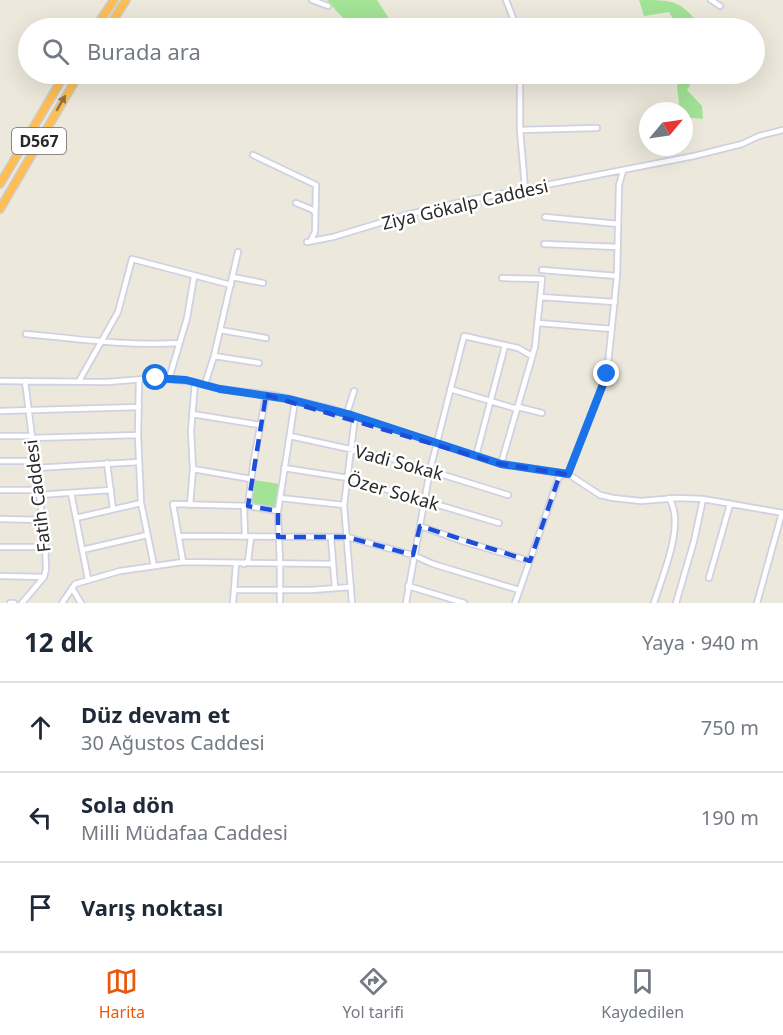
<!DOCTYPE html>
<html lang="tr">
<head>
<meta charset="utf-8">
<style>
	:root { --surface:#fff; --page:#f2f2f3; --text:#1f2937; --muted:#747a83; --line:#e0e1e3; --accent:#ea580c }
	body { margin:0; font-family:"Noto Sans",sans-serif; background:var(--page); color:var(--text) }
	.compass { position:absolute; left:639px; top:102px; width:54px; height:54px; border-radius:50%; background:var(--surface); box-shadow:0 6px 24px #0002; rotate:61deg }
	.stop { position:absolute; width:18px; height:18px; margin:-14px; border:4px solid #1a73e8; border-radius:50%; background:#fff }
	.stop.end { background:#1a73e8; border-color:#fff; box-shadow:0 2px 6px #0008 }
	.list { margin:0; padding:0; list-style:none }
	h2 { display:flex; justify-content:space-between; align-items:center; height:78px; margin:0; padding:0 24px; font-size:26px }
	h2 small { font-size:20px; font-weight:400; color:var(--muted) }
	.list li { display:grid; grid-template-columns:39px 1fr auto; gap:18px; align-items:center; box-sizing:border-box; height:90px; padding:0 24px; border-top:2px solid var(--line) }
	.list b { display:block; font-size:22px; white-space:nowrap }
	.list p { margin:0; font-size:20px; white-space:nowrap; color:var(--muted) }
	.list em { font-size:20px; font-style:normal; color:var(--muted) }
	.icon { flex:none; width:33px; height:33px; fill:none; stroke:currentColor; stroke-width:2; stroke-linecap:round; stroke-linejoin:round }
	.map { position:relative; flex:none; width:783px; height:603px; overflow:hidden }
	.search { position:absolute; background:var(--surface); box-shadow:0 6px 24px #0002; left:18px; right:18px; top:18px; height:66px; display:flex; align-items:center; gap:15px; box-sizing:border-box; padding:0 21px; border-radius:33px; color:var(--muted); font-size:22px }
	.sheet { height:348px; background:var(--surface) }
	nav { display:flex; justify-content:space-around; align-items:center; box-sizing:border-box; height:84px; border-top:2px solid var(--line); background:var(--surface); font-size:16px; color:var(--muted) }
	nav a { display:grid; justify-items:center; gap:3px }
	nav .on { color:var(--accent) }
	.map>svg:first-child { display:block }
</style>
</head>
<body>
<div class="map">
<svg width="783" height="603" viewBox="0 0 783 603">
	<rect width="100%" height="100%" fill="#ece8db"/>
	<!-- green -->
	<path fill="#a2e396" d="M327,0H377L390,20L386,28C350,29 350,26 327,0Z
		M639,0C675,0 680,0 702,28H678L669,12L644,16Z
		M683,74H697L687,90L702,106L703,119L684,117V111H680L677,86Z
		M254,480L280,484L276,509L250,505Z"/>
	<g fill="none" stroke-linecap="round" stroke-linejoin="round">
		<defs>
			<path id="minor" d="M312,0L328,6
				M506,0L517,28
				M711,0L720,6
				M520,74V130L525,188
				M520,130L597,128
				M253,155L316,185L315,232L311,240
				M296,203L311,209L315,212
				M545,217L618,224
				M307,242L333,237L406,215L470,200L694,156L742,144L759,136L783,130
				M544,244L618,247
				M542,270L617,276
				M232,277L263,283
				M540,297L615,302
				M538,323L612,329
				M220,330L266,338
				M26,334C77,339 128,346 179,343
				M214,356L259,363
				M169,379L187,318L194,277
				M139,380L138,435L141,503L154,566
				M0,381L107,382L156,378L195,382L220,389L273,395L332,409L501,464L568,474L600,495L613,498L641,501L678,498L703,499L783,513
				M79,381L118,312L132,259L231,285
				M205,384L214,356L238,252
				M450,389L517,409
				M518,407L542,413
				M0,411L139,407
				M347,413L354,391
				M192,414L260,425
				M0,436H31
				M290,436L386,457L508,495
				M31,438L138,435
				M476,456L505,346
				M0,461H34
				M107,463L113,509
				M501,464L535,347L542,279L502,278
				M35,468L139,462
				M284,468L348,478L499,523
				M193,469L251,479
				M568,474L607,374L617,276L619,185L623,171
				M0,490H38
				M71,493L88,579
				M38,495L111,490
				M280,498L344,505
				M190,505L193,469L191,431L195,382
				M244,506L245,536
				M248,506L253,465L266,395
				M76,518L141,503
				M0,519L42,520
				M420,526L462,541L530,561
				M179,536L347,537L413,555L433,564L519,590
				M331,537L335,588
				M0,547H45
				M82,550L147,535
				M183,562L173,504L248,506L278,511
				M244,564L248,561L251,537
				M0,576L44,577
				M709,578L729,508L728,503
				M408,586L464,603
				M72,588L81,603
				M234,590H311L351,587
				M10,603H14
				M22,603L44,577L46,569L45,541L25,381
				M62,603L75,584L120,571L183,562L333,564
				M233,603L236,564
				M280,603V564L278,511L295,401
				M352,603L344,505L355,417
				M406,603L430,470L464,336L518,348L532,356
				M515,603L559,477L563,475
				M654,603C662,576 686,524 669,498
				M676,603L694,541L703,499
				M757,603L782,513"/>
			<path id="highway" d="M95,28L114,0
				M108,28L126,0
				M0,184L65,74
				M0,209L79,74"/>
		</defs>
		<!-- minor casing -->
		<use href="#minor" stroke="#d0d0e3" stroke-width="8"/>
		<!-- highway casing -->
		<use href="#highway" stroke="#ccc" stroke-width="10"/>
		<!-- minor -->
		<use href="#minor" stroke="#fff" stroke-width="4.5"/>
		<!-- highway -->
		<use href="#highway" stroke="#ffbe53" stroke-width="7"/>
	</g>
	<!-- one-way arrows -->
	<defs><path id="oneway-solid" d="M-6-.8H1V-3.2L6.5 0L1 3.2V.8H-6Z" transform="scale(1.5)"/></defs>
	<use fill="#94743e" href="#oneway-solid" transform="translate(61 103) rotate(-60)"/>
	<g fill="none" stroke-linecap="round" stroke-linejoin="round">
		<!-- route -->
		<path stroke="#1a73e8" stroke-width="8" d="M156,378L186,380L220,389L288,399L351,415L501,464L568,474L607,374"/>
	</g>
	<!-- marked area -->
	<path fill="none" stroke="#1d4ed8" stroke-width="4.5" stroke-dasharray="12 8" stroke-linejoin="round" d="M266,395L501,464L565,474L559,477L530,561L420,526L413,555L347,537H278V511L248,506Z"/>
	<g text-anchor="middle" stroke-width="5" stroke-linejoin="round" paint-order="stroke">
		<!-- shield labels -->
		<rect fill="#fff" stroke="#696969" stroke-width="1.5" x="12" y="128" width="54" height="26" rx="4.5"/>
		<g font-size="16" font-weight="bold" fill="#292929">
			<text x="39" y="147">D567</text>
		</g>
		<!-- street labels -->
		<g font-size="18" fill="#292929" stroke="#fff">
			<text transform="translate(465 205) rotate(-13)" y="6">Ziya Gökalp Caddesi</text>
			<text transform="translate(399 463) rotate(15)" y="6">Vadi Sokak</text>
			<text transform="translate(393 492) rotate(16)" y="6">Özer Sokak</text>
			<text transform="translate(38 496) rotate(-97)" y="6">Fatih Caddesi</text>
		</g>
	</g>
</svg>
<svg class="compass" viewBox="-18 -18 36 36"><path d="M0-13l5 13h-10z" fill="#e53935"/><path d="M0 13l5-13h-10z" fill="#747a83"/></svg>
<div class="stop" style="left:156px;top:378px"></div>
<div class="stop end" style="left:607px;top:374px"></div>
<div class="search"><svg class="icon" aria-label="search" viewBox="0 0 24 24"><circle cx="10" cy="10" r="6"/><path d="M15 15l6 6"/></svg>Burada ara</div>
</div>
<section class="sheet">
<h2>12 dk<small>Yaya · 940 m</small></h2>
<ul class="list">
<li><svg class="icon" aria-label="ahead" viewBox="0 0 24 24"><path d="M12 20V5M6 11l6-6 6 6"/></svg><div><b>Düz devam et</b><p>30 Ağustos Caddesi</p></div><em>750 m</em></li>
<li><svg class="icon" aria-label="left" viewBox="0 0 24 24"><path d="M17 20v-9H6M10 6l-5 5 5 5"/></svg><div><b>Sola dön</b><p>Milli Müdafaa Caddesi</p></div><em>190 m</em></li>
<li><svg class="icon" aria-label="arrive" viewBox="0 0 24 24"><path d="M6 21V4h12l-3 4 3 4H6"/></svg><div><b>Varış noktası</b></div></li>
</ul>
</section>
<nav>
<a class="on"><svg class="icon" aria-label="map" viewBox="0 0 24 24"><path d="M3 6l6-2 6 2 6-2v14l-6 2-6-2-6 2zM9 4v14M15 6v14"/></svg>Harita</a>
<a><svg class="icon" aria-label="directions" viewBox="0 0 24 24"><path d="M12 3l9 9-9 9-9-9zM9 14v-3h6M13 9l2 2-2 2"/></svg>Yol tarifi</a>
<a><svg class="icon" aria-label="saved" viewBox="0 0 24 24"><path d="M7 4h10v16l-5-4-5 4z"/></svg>Kaydedilen</a>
</nav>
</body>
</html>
